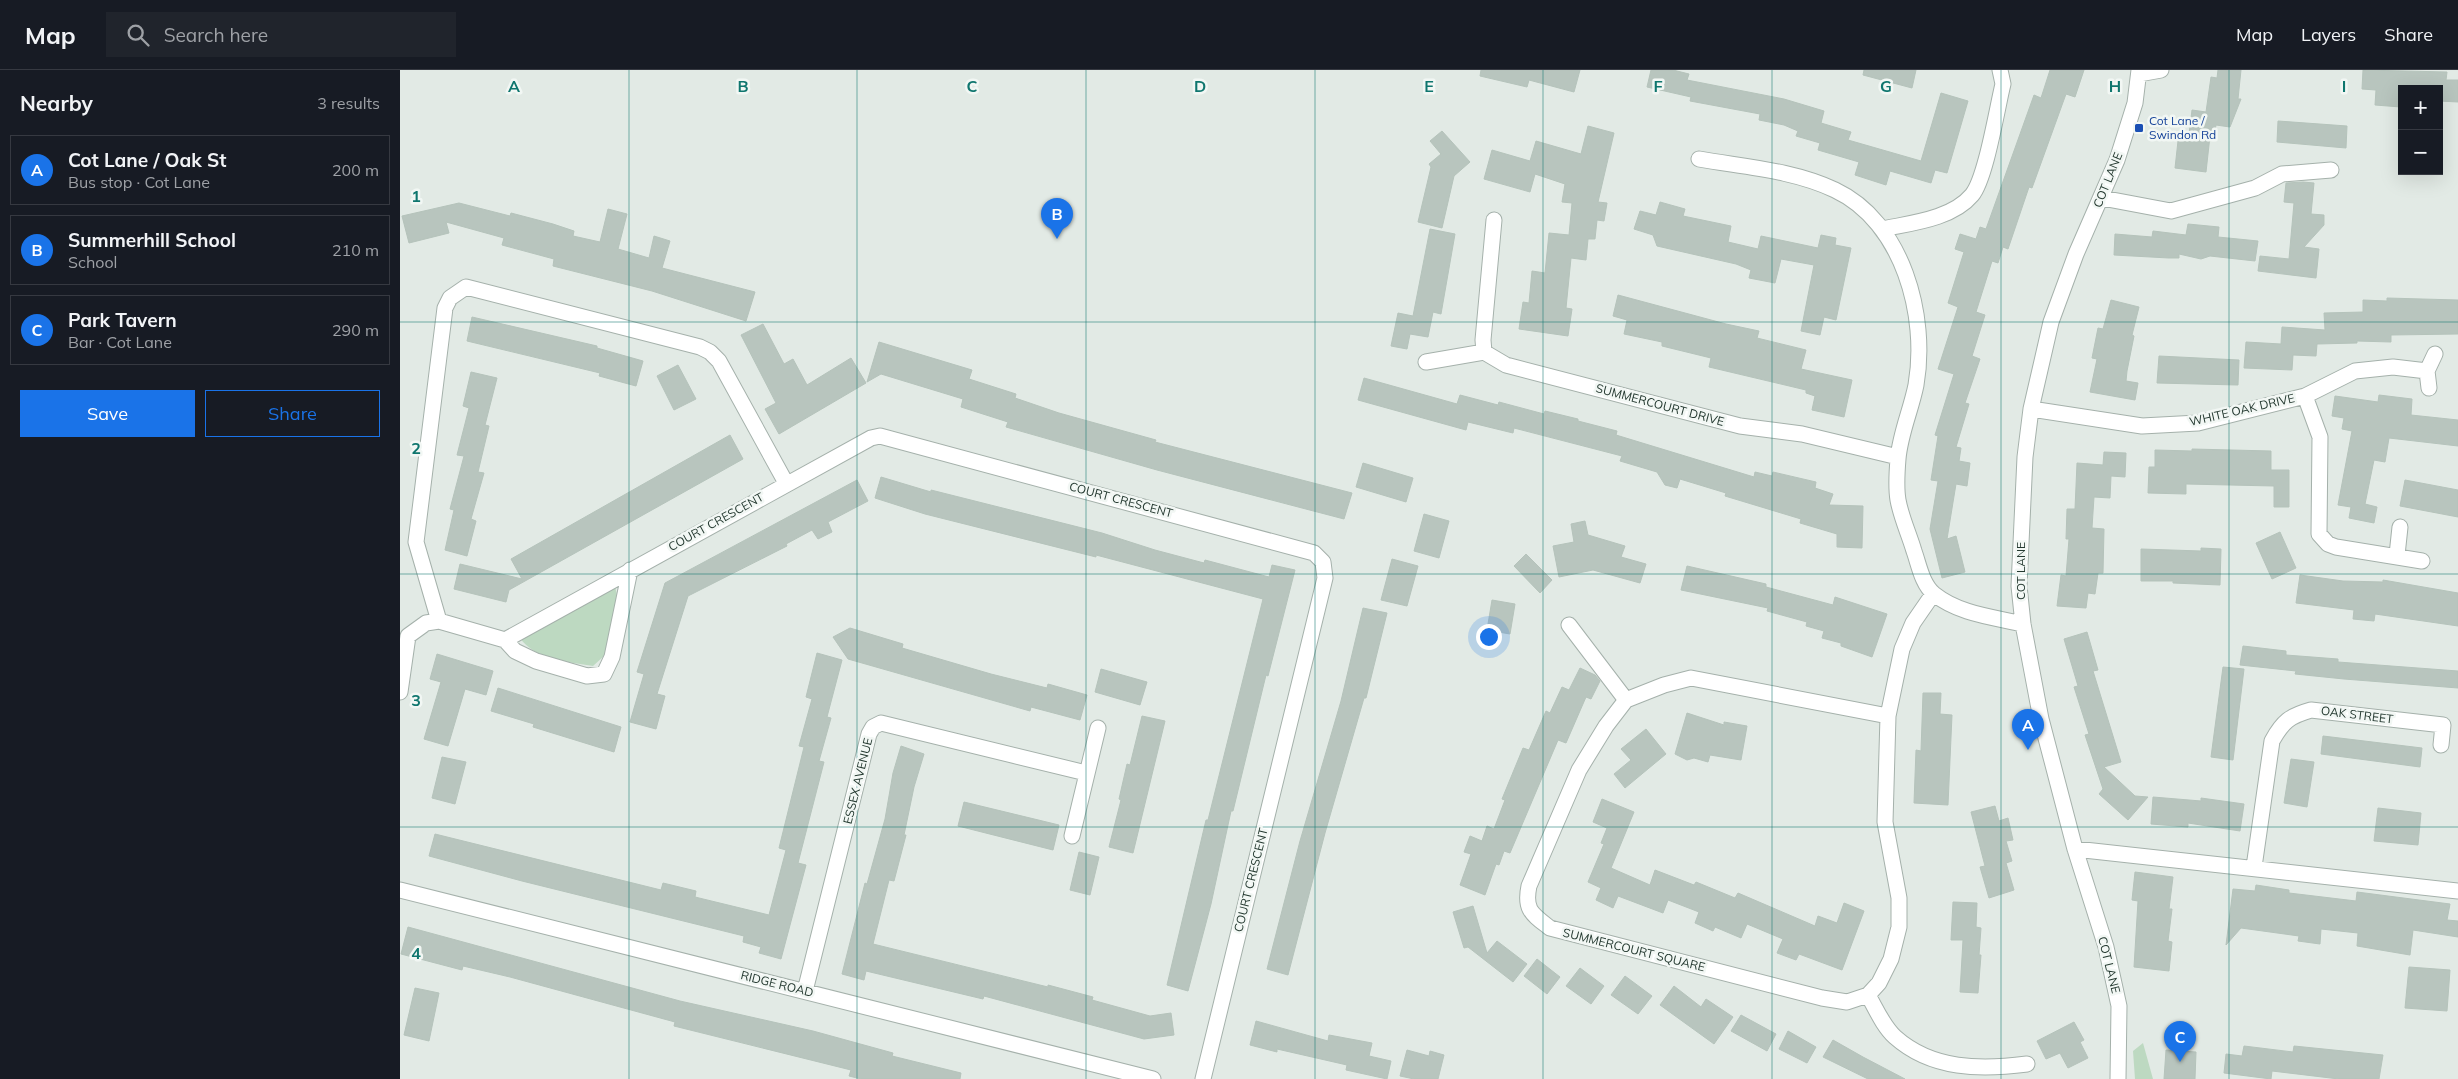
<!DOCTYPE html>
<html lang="en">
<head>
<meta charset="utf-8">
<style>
	:root { --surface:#171b24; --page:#20242c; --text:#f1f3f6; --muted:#9ea1a6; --line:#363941; --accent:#1a73e8 }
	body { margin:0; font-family:Mulish,sans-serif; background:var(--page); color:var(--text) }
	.controls { position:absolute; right:15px; top:15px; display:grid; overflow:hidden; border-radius:0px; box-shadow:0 5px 20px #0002 }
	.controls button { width:45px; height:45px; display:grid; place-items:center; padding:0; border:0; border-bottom:1px solid var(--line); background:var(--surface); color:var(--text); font:25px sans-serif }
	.you { position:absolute; left:1088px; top:566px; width:18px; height:18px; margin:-12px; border:4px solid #fff; border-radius:50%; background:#1a73e8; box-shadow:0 0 0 8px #1a73e833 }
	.badge { display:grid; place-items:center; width:32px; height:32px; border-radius:50%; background:var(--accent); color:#fff; font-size:16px; font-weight:700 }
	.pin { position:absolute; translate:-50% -41px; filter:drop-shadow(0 1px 2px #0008) }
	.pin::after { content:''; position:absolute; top:26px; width:18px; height:15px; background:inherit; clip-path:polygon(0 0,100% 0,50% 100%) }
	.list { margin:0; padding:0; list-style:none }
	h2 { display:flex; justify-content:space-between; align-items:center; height:65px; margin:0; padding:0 20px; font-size:21px }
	h2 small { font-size:16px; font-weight:400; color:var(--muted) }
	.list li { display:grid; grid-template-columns:32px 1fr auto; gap:15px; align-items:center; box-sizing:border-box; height:70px; margin:0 10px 10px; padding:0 10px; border:1px solid var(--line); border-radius:0px }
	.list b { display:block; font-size:19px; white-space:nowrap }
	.list p { margin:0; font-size:16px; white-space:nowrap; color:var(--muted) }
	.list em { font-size:16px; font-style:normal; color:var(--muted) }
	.actions { display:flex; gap:10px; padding:15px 20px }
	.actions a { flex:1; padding:11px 0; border:1px solid var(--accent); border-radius:0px; text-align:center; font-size:18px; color:var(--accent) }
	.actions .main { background:var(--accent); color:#fff }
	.icon { flex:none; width:28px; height:28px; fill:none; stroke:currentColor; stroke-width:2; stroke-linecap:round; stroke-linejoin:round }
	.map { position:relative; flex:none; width:2058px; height:1009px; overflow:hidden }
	header { display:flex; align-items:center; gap:30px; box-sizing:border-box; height:70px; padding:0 25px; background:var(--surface); border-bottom:1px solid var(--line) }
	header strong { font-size:24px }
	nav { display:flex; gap:28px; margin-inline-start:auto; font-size:18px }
	.search { width:350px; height:45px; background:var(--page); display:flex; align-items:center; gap:12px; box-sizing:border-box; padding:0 18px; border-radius:0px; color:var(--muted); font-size:19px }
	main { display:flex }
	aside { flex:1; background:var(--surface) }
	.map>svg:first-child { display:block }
</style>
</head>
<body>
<header>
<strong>Map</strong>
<div class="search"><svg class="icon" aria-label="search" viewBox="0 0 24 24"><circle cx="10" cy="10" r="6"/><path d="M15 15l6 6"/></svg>Search here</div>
<nav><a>Map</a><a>Layers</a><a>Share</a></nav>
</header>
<main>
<aside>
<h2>Nearby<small>3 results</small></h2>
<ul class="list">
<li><span class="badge">A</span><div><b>Cot Lane / Oak St</b><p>Bus stop · Cot Lane</p></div><em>200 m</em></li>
<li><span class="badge">B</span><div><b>Summerhill School</b><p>School</p></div><em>210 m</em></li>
<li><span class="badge">C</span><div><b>Park Tavern</b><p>Bar · Cot Lane</p></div><em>290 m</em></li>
</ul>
<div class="actions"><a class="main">Save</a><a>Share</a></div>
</aside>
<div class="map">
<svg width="2058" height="1009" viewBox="0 0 2058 1009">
	<rect width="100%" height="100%" fill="#e2eae5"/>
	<!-- green -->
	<path fill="#bdd9c1" d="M215,516L219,534L204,586L193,596C169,592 134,589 120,568Z
		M1743,973L1753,1009H1735L1733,981Z"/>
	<!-- building -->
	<path fill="#b8c5be" stroke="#b5c3bb" d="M1081,0H1180L1174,22L1129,10L1127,17L1080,6Z
		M1251,0H1273L1289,4L1287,10L1384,29L1424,41L1421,53L1451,62L1448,70L1521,91L1541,23L1568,31L1547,103L1535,100L1531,113L1490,101L1486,115L1455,105L1459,92L1418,80L1420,73L1396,66L1398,61L1384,55L1359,50L1360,44L1290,31L1291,27L1247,17Z
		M1464,0H1516L1512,18L1463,5Z
		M1650,0H1684L1675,27L1666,24L1632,118L1629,117L1608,179L1603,177L1598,193L1592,191L1576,242L1585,245L1572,286L1580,289L1565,333L1569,334L1556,377L1561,378L1559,391L1570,393L1567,416L1556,414L1547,469L1556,466L1565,502L1542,508L1530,459L1538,411L1531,410L1538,366L1535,365L1554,304L1538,299L1558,237L1548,233L1564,182L1555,179L1560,164L1576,169L1580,157L1586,159L1634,25L1641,28Z
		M1818,0H1841L1838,29H1841L1830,57L1816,55L1814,67L1810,66L1806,102L1775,98L1778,71L1788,72L1792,40L1806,42L1811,7L1817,8Z
		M1963,0L2047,2L2046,10H2058V32L2039,31V19H2002L2001,37L1975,35L1976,20L1962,19Z
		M1878,51L1947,56L1946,78L1877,72Z
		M1188,56L1214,63L1198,132L1207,133L1204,151L1197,150L1195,169H1188L1186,190L1171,188L1166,238L1172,239L1168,266L1119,259L1123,232L1129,233L1132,201L1145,203L1149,163L1169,165L1172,133L1162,132L1165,114L1135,104L1130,122L1084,109L1092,80L1130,91L1136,71L1181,84Z
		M1042,61L1070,92L1054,106L1042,158L1018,152L1031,97L1029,94L1041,84L1030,71Z
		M1903,112L1914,113L1911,144L1924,145V155L1904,177L1919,179L1916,208L1858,201L1860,186L1889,189L1894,133L1884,132L1886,113Z
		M1260,132L1285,139L1283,146L1331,156L1328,172L1358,179L1361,166L1418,178L1421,165L1436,168L1435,175L1451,178L1436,250L1424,247L1420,265L1401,261L1414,195L1381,189L1375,213L1349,208L1351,200L1336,194L1257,176L1253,165L1234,159L1240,141L1256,145Z
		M59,133L110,146L111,143L153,154L174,161L173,166L200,172L208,139L227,144L218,179L249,188L254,166L270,171L262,198L355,222L346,251L252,221L153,196L154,189L102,175L104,168L46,152L49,163L9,173L2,146Z
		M1788,154L1819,157L1818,167L1858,171L1855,191L1810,186L1801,189L1779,184V188H1769L1714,185L1715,164L1752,167L1753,161L1786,165Z
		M1030,159L1055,164L1041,244L1033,242L1028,267L1010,264L1007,279L991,276L998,243L1013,246Z
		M1218,225L1326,254L1359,261L1357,268L1406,280L1401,299L1452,310L1444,347L1412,340L1415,326L1406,323V320L1309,297L1311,288L1262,276V272L1224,264L1227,250L1213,246Z
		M1987,228L2058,230V264L1991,265V272L1957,271V273L1917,274L1916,286L1893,285L1892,300L1844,298L1846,272L1881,274L1882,257L1925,260L1924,243L1963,242V230L1987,231Z
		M1711,230L1739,237L1732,265L1734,266L1727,301L1726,311L1738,313L1735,330L1690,322L1697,289L1692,288L1698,258L1703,259Z
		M72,247L197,276V278L243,291L236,316L199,306L200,303L67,271Z
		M363,254L384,294L393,289L407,315L451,288L466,313L379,364L365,339L376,333L341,265Z
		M479,272L572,300L569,309L616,324L615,328L659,343L756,370L755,372L952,423L944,449L757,400L606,357L608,352L561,337L563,329L481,304L467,312Z
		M1759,286L1839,290L1838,315L1757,313Z
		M278,295L296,329L274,340L257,306Z
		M71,302L97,308L85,355L89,356L78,402L84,403L71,449L76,451L67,486L45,480L54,440L50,439L64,386L57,385L69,338L63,336Z
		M964,308L1057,334L1060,325L1098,335L1099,332L1144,344L1145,341L1178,349V351L1217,361L1216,365L1354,407L1355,402L1372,406L1373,402L1416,412L1415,418L1433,424L1429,435L1463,436L1462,478L1437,477V464L1400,453L1401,449L1325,426L1326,423L1280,409L1277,418L1265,415L1257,402L1220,391L1222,386L1114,358L1113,363L1068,352L1066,360L958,330Z
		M1979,325L2012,329L2011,345L2058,350V376L1989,368L1985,392L1974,390L1965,434L1977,437L1974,453L1949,448L1951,437L1938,435L1952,361L1942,359L1944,348L1932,346L1935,326L1978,332Z
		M330,365L343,389L109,520L106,532L54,519L60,494L122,509L111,489Z
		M1792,379L1871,381V400H1889V437H1874V416L1786,414V424L1748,423L1749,397H1755V380L1792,381Z
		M1704,382L1726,383L1725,407L1711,406L1710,428L1694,427L1692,458L1704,459L1703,503H1698L1695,524L1688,523L1686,538L1657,536L1661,505L1666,506L1669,469H1666L1667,439H1675L1677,393L1703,395Z
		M963,393L1013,408L1006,432L956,417Z
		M481,407L531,422V420L702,463L755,480L804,493L805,490L869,507L872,495L895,500L868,606L866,605L833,741H831L811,834L788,921L767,915L806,750H808L863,529L696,485V487L525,444L475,428Z
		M457,410L468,431L428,452L432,462L418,469L412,460L386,474L387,476L288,526L257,624L265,626L256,659L230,652L244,604L237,602L265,513Z
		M2005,410L2058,420V447L2000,436Z
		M1024,444L1049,451L1039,488L1014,481Z
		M1185,451L1188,465L1225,476L1221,487L1246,494L1240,513L1193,500L1159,507L1153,476L1174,472L1171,454Z
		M1880,462L1896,498L1872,509L1856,473Z
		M1801,478L1821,479L1820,515L1773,513V511H1741V479L1801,481Z
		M1126,484L1152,510L1140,523L1114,496Z
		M992,489L1018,496L1007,536L981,530Z
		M1287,496L1366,514V517L1433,535L1435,527L1487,544L1472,587L1441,576V573L1422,568L1424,561L1406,556L1407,552L1367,541L1368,538L1281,520Z
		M1900,505L1943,511L1983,512V510L2058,523V556L1975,544L1974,551L1953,549L1954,540L1896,533Z
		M1092,530L1115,534L1110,564L1087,560Z
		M963,538L987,543L966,628H964L925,763L888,905L867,899L900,771L941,631Z
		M450,558L503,574L502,578L591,604L647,618L648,614L687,625L680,650L631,637L630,641L448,589L433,567Z
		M1687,562L1698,600L1693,601L1721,692L1704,697L1735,726L1748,727L1728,750L1699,724L1703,719L1685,665L1689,664L1674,617L1678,616L1664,569Z
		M1843,576L1886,581V585L1938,589V592L2058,601V618L1944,609L1895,604L1896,601L1840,595Z
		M417,583L442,590L427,647L431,648L419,691L424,692L398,793L406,795L381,889L359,883L361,877L343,872L344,866L122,811L29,786L35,764L261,820L263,813L296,821L295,827L369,845L386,780L379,778L404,677L399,676L412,629L406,627Z
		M37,584L93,601L86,625L65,619L48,676L24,669L41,612L30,609Z
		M1823,597L1844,599L1833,690L1811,687Z
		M1180,598L1195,605L1200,611L1191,629L1186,627L1166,673L1158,670L1110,783L1104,781L1099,795L1096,794L1085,825L1060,815L1071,784L1064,782L1070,766L1082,771L1087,756L1094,759L1105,730L1102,729L1123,678L1129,680L1146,641L1150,643L1162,617L1169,620Z
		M701,599L747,612L740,635L695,622Z
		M98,618L221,657L214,682L133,657L134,654L91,641Z
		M1523,623H1541L1540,644L1552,645L1548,735L1514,733L1516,680L1521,681Z
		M1287,643L1324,655V652L1347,656L1341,690L1310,685L1308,692L1294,688L1287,690L1275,684Z
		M742,646L765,651L733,783L709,777L721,730L719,729L727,694L730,695Z
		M1246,659L1266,684L1225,718L1214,704L1231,690L1221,679Z
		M1923,666L2022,678L2020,697L1921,684Z
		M501,676L524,684L514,717L504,765H506L494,811L489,810L473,874L648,917V915L693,927L692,930L750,946L771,943L774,965L744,969L584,926L583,929L466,901L464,910L442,904L465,813L467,814L485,749L493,703Z
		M42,687L66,692L55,734L32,728Z
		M1891,689L1914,692L1907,737L1884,733Z
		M1753,727L1801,731V728L1844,734L1840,761L1788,753V757L1751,754Z
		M1202,729L1234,742L1211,798L1250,815L1255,800L1294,815L1296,812L1335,828L1338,823L1415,856L1418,846L1437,853L1444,833L1464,841L1442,900L1399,884L1396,890L1377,883L1383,869L1347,854L1341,868L1315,857L1313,861L1295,853L1299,842L1268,830L1263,843L1218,826L1213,838L1196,830L1201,818L1188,812L1204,774L1201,773L1207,758L1193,752Z
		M564,732L659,755L653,780L558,756Z
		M1595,736L1599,751L1608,748L1613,770L1606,771L1612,791L1606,793L1614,820L1589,828L1580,797L1585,796L1571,742Z
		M1978,738L2021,743L2018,775L1974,771Z
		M679,782L699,787L690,825L670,820Z
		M1735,802L1773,807L1769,839H1772L1768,871L1772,872L1769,901L1734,897L1738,831L1732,830Z
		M1856,815L1889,820V823L1956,831L1957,822L2050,834L2047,850L2058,851V867L2013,860L2010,885L1957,876L1958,863L1921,859L1920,874L1898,871L1899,866L1841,858L1826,875L1833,819L1855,821Z
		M1553,832L1577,833L1576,857L1581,858L1579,885H1581L1578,923L1560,922L1563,870H1551Z
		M1073,836L1087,883L1097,871L1127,894L1113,912L1068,877L1064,878L1053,842Z
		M8,857L280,931L413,961L493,983L492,986L561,1003L560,1009H461L449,1006L451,1000L274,956L275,952L110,907L63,896L62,900L1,884Z
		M1137,889L1160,907L1147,924L1124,906Z
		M2009,897L2050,900L2047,941L2005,938Z
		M1180,898L1204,916L1191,934L1166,916Z
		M1225,906L1252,926L1238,944L1211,925Z
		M1274,916L1301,937L1306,929L1333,947L1314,974L1260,935Z
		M15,918L39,923L29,971L4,965Z
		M1341,945L1376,964L1367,981L1331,961Z
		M856,951L928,971L929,965L972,973L969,986L991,991L987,1009L946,1000L947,995L877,979V982L850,975Z
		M1674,952L1684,970L1680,972L1688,988L1668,998L1660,983L1646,989L1637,971Z
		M1388,961L1416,977L1407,993L1379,979Z
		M1433,970L1463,987L1505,1009H1468L1423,987Z
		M1844,976L1893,982L1894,976L1983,985L1979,1009H1939L1872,1001L1871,1009L1824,1003L1826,984L1842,986Z
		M1007,980L1029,986L1030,981L1044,985L1038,1009H1014L1000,1006Z
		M1766,980L1796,982L1795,1009H1764Z"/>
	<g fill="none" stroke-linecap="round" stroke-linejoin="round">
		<defs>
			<path id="minor" d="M1739,4L1761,0
				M1299,89C1344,97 1393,100 1435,120C1503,152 1528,246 1516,315C1511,340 1500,364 1498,389C1497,401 1496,418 1498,430C1501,447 1509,464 1514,481C1519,495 1522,514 1534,524C1559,544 1593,547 1623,554
				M1702,128L1771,141L1855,118L1882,104L1931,100
				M1483,159C1511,153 1552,149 1572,125C1586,108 1597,38 1603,14L1600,0
				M1084,282L1083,270L1094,150
				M1026,292L1084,282L1106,295L1340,356L1402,364L1498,387
				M2027,301L2035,284
				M1905,326L1920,367L1919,464L1928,474L1936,477L2022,491
				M1631,339L1742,356L1798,353L1905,326L1955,301L1993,297L2027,301L2029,318
				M1997,485L2000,457
				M39,551L16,472L45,238L50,228L66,217L300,277L310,282L319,291L386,413
				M1169,555L1226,630
				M105,570L115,581L136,591L187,606L204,604L212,587L230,500
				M0,622L8,566L26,553L39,551L105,570L471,368L480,366L914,483L923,492L925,508L803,1009
				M1488,646L1291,608L1264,615L1226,630L1206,656L1179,700L1129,816C1124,840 1132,844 1150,858L1422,928L1447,932L1468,925L1479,913L1491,889L1499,857V828L1485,752L1488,646L1502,579L1513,553L1533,524
				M672,766L698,658
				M1675,779L2058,821
				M1854,797L1872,671C1883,651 1890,646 1911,640L2043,655L2041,675
				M0,820L753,1009
				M405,921L469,664L473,657L481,653L686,703
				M1468,925C1476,939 1483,956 1495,967C1532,1000 1581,1000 1627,994
				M1718,1009L1719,936L1706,877L1675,779L1641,649L1623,554L1619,516L1625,387L1631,339L1651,252L1676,184L1717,90L1735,33L1739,0"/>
		</defs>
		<!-- minor casing -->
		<use href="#minor" stroke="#a5b1ab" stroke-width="17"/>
		<!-- minor -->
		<use href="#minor" stroke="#fff" stroke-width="15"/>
	</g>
	<!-- grid -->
	<path fill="none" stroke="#0f766e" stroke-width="1" stroke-opacity="0.55" d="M229,0V1009M457,0V1009M686,0V1009M915,0V1009M1143,0V1009M1372,0V1009M1601,0V1009M1829,0V1009M0,252H2058M0,504H2058M0,757H2058"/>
	<!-- markers -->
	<rect fill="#1a4fb4" stroke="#f2f7f4" stroke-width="2" x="1734" y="53" width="10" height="10" rx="2.5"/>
	<g text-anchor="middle" stroke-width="5" stroke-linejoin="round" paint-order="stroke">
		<!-- transit labels -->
		<g font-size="12" fill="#164399" stroke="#f2f7f4" text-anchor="start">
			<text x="1749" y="55">Cot Lane /<tspan x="1749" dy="14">Swindon Rd</tspan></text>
		</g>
		<!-- street labels -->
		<g font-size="12" fill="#243930" stroke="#f2f7f4">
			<text transform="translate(1708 110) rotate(-68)" y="4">COT LANE</text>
			<text transform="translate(1260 335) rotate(15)" y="4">SUMMERCOURT DRIVE</text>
			<text transform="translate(1842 340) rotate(-13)" y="4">WHITE OAK DRIVE</text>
			<text transform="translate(721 430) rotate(15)" y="4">COURT CRESCENT</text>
			<text transform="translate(316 452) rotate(-29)" y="4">COURT CRESCENT</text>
			<text transform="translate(1621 501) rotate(-90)" y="4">COT LANE</text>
			<text transform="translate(1957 645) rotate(7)" y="4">OAK STREET</text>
			<text transform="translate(458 711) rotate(-76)" y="4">ESSEX AVENUE</text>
			<text transform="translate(851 810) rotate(-76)" y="4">COURT CRESCENT</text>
			<text transform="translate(1234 880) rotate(14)" y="4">SUMMERCOURT SQUARE</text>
			<text transform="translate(1709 895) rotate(76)" y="4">COT LANE</text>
			<text transform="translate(377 914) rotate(14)" y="4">RIDGE ROAD</text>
		</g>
	</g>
	<g font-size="16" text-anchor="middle" font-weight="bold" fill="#0f766e" stroke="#f2f7f4" stroke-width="5" stroke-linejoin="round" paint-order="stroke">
		<text x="114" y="22">A</text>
		<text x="343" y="22">B</text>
		<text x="572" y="22">C</text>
		<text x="800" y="22">D</text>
		<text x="1029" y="22">E</text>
		<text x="1258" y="22">F</text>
		<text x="1486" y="22">G</text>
		<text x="1715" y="22">H</text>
		<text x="1944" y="22">I</text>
		<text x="16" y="132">1</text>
		<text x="16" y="384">2</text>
		<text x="16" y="636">3</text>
		<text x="16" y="889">4</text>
	</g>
</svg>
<div class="controls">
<button>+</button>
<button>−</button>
</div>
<div class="you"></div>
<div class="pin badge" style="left:1628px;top:680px">A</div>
<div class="pin badge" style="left:657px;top:169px">B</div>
<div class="pin badge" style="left:1780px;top:992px">C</div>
</div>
</main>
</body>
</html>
